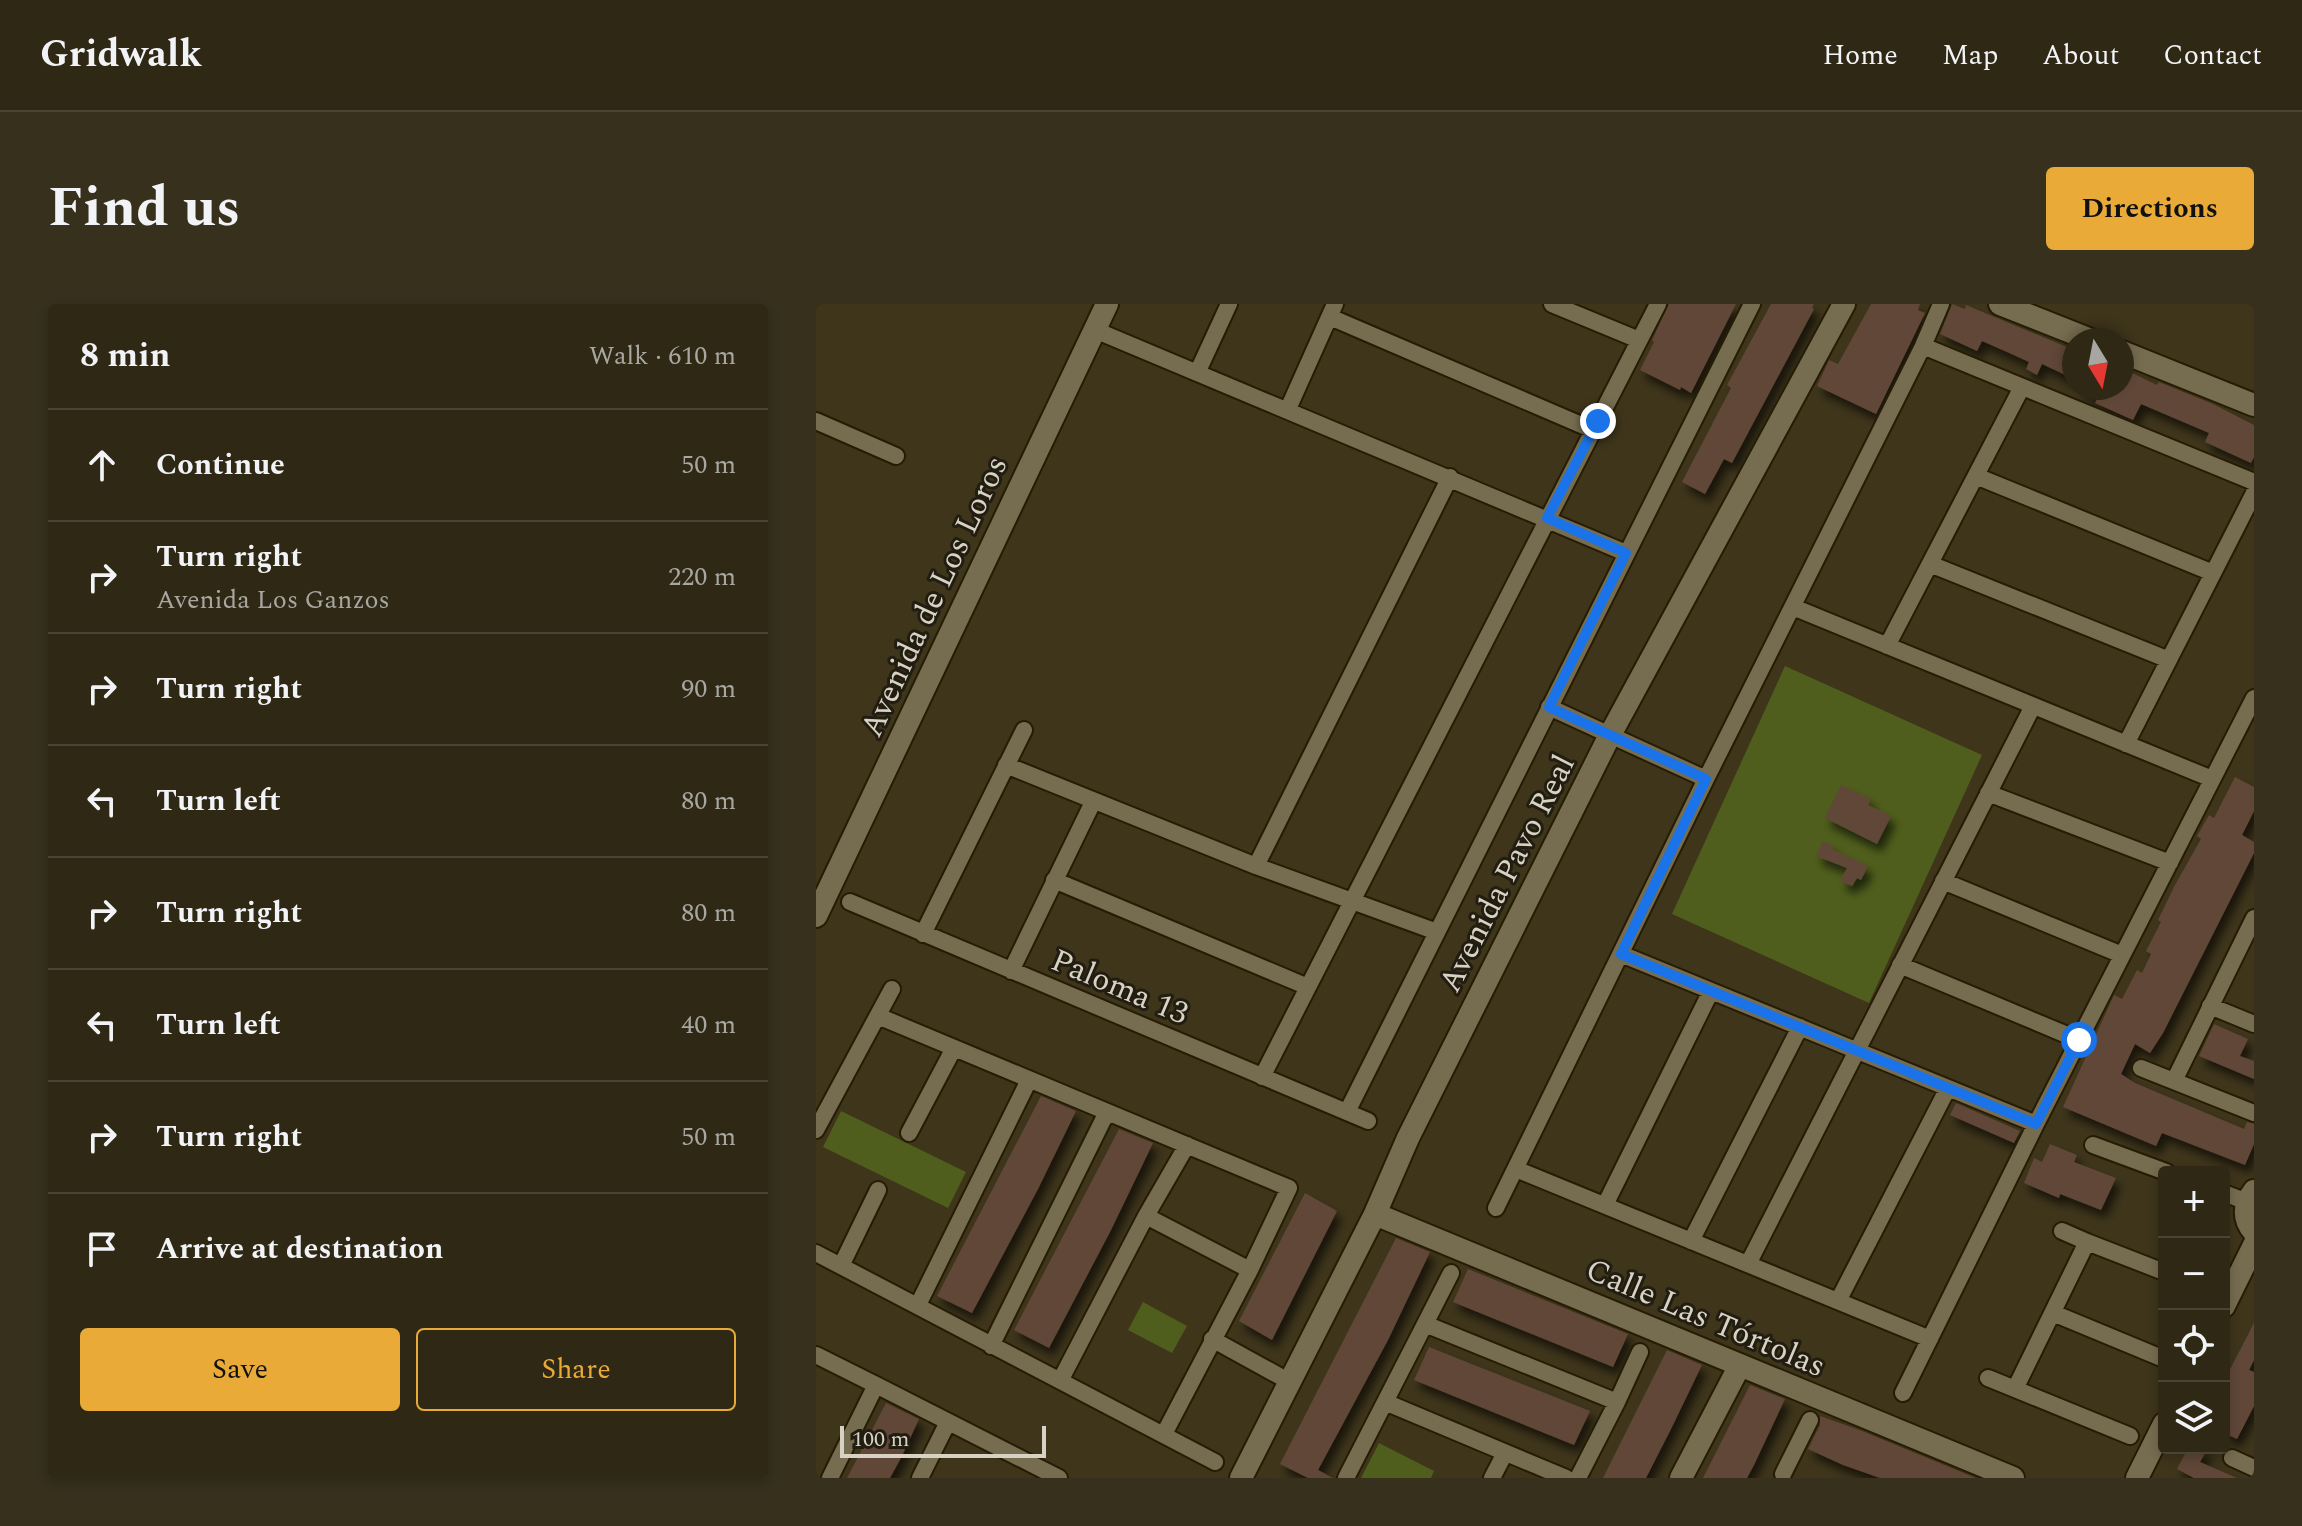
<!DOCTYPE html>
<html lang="en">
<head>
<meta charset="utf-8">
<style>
	:root { --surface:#2e2814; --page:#36301d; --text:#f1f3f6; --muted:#a7a6a0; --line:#494434; --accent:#e9aa38 }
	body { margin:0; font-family:Spectral,serif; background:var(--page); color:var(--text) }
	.controls { position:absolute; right:24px; bottom:24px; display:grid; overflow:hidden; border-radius:8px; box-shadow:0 4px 12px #0003 }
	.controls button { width:72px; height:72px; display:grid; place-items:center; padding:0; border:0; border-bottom:2px solid var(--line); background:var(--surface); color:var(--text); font:40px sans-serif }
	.compass { position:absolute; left:1246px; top:24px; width:72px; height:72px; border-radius:50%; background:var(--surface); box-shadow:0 4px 12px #0003; rotate:170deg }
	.scale { position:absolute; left:24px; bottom:20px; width:206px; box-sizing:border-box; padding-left:8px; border:4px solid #d7d2c3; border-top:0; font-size:22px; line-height:28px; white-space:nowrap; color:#d7d2c3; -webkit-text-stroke:6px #211d11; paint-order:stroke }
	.stop { position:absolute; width:24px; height:24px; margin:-18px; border:6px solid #1a73e8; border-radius:50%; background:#fff }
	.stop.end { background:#1a73e8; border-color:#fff; box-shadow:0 2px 8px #0008 }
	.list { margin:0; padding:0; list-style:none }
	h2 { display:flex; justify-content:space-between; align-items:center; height:104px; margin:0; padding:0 32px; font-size:34px }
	h2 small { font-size:26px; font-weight:400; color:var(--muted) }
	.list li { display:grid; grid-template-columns:52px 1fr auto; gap:24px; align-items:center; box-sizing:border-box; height:112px; padding:0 32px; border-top:2px solid var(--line) }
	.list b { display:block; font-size:30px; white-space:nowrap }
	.list p { margin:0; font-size:26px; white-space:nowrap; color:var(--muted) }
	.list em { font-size:26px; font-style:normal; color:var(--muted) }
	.actions { display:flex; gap:16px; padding:24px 32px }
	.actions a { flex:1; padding:18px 0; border:2px solid var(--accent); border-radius:8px; text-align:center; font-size:28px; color:var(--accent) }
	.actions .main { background:var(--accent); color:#111 }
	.icon { flex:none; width:44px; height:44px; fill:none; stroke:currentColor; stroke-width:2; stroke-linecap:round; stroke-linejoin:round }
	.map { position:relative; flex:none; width:1438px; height:1174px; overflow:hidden; border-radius:8px }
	header { display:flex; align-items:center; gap:48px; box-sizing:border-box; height:112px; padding:0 40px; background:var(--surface); border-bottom:2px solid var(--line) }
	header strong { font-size:38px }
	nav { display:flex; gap:44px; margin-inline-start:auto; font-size:28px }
	.intro { display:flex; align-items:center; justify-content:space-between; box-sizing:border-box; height:192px; padding:0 48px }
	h1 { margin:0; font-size:56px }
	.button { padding:20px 36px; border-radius:8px; background:var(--accent); color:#111; font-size:28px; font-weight:700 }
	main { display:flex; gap:48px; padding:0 48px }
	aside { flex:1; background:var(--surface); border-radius:8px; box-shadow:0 4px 12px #0003 }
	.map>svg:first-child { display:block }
</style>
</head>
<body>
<header>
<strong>Gridwalk</strong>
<nav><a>Home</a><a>Map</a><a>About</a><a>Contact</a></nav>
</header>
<div class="intro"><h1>Find us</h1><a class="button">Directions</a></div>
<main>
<aside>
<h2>8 min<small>Walk · 610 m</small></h2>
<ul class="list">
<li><svg class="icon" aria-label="ahead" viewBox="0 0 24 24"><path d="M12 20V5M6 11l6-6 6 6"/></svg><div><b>Continue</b></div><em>50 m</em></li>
<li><svg class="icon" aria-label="right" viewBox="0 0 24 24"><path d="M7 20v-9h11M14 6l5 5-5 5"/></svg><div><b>Turn right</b><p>Avenida Los Ganzos</p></div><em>220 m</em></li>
<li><svg class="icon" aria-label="right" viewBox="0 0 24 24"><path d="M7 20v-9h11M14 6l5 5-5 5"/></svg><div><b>Turn right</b></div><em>90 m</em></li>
<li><svg class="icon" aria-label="left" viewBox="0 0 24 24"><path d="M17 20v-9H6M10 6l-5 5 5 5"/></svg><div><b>Turn left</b></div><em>80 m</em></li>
<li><svg class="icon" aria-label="right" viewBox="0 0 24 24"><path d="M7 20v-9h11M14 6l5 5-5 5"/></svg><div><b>Turn right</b></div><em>80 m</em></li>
<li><svg class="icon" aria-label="left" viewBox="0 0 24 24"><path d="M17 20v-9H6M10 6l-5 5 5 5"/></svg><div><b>Turn left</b></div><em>40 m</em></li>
<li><svg class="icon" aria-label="right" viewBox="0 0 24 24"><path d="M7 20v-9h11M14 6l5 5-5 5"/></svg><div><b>Turn right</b></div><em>50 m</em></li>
<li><svg class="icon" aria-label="arrive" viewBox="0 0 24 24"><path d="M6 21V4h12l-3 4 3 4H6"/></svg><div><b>Arrive at destination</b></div></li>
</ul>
<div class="actions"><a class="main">Save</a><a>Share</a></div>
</aside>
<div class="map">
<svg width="1438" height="1174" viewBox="0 0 1438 1174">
	<defs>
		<filter id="shadow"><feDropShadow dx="5" dy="8" stdDeviation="4" flood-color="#0009"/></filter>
	</defs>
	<rect width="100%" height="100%" fill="#3e351b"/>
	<!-- green -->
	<path fill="#4f5e1c" d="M969,362L1166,451L1053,699L856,610Z
		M25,807L150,868L132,904L7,843Z
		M327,998L371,1022L356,1049L312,1026Z
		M563,1139L618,1167L615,1174H545Z"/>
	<!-- building -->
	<path fill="#604737" filter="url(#shadow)" d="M853,0H920L875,89L865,83L864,86L824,66L838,38L836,36Z
		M955,0H998L996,4L998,5L916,159L908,155L889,190L866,178L915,84L911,81Z
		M1055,0H1104L1102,6L1109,9L1060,110L1001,82L1013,56L1022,60Z
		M1136,0L1149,5L1150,1L1258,46V75L1226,60L1221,71L1210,65L1213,58L1191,48L1166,37L1161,47L1124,30Z
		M1306,64L1341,81L1343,78L1397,100L1438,121V153L1435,159L1389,138L1393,129L1325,100L1317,116L1279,99L1281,95L1256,84H1306Z
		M1419,473L1438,483V507L1426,531L1438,538V549L1347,729L1334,749L1319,740L1305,770L1319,779L1428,825L1431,818L1438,820V840L1429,861L1346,829L1340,842L1247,803L1298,691L1306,695L1321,666L1326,669L1335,650L1330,647L1345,618L1342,616L1359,581L1385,535L1381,532L1393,511L1398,514Z
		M1025,481L1055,495L1052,501L1075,512L1061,540L1009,514Z
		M1007,537L1017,542L1016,545L1052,562L1045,576L1041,574L1036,582L1024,577L1031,564L1000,552Z
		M1398,720L1432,735L1424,752L1438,757V775L1383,752Z
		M225,792L260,807L222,885L156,1009L121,992Z
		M1140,799L1204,827L1198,839L1134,811Z
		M303,825L337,839L294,928L233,1044L198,1026Z
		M1234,840L1261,851L1258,858L1300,874L1285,906L1244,890L1243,894L1208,879L1218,854L1226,858Z
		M489,889L521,907L456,1036L423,1017Z
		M580,934L614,948L572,1036L502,1166L517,1174H492L464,1160Z
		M652,965L812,1030L797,1063L637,998Z
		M1438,1019V1056L1433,1066L1438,1068V1102L1421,1135L1408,1129V1077Z
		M613,1043L774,1107L758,1141L598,1076Z
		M851,1046L886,1061L854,1127L830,1174H787Z
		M934,1081L969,1095L938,1161L931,1174H887Z
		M70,1099L103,1115L86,1152L74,1174H31Z
		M1004,1112L1046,1127L1160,1174H1064L1027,1161L992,1145L1004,1121Z
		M1372,1144H1392L1384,1158L1421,1174H1378L1361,1165Z"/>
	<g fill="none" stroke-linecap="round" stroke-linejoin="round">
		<defs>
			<path id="street" d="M736,0L823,36
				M514,13L777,126
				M279,26L810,249
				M1107,42L1438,178
				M382,67L413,0
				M472,105L519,0
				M0,117L80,152
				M1160,172L1397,269
				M1114,260L1353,356
				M977,303L1396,475
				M1071,342L1206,83
				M733,403L890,475
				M1310,440L1438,189
				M190,461L440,562L621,628
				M1172,489L1354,559
				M440,562L634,173
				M238,576L492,683
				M1127,577L1306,651
				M34,598L552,817
				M107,630L208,426
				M805,650L1220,820
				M1084,661L1263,736
				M195,667L277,498
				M1394,702L1438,720
				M62,712L473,884L434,966L348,1130
				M1325,764L1438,809
				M446,773L842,0
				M1358,777L1438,614
				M531,808L936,0
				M0,826L76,685
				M93,829L138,744
				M1277,841L1350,868
				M700,865L1114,1035
				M1408,889L1431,898
				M789,901L895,687
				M680,904L890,475L1107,42L1125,0
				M330,912L434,966
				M1246,927L1271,938
				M875,937L984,723
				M0,949L399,1158
				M932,960L1217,402
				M25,962L62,886
				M1022,997L1132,784
				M102,1001L213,776
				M1237,1009L1348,1055
				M609,1020L635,969
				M396,1035L474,1078
				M175,1042L291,808
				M0,1051L60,1081L14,1174
				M1172,1074L1199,1085
				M244,1077L330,912L371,841
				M60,1081L243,1174
				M1087,1089L1220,820L1438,394
				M569,1098L750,1174
				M801,1098L824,1048
				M1314,1132L1199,1085L1271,938L1348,968
				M1416,1154L1438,1164
				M967,1170L994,1116
				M104,1174L132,1118
				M530,1174L609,1020L801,1098L762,1174
				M676,1174L689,1149"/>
			<path id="secondary" d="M1184,0L1275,36
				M1306,48L1438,101
				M0,612L291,0
				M1438,887C1427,901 1427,915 1438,928
				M559,910L1197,1174
				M1408,1002L1438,941
				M425,1174L559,910L592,834L794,431L1028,0
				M865,1174L924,1061
				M1321,1174L1348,1120"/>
		</defs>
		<!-- street casing -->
		<use href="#street" stroke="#251c03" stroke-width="20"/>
		<!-- secondary casing -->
		<use href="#secondary" stroke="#251c03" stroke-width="26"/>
		<!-- street -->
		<use href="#street" stroke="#766c50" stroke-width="16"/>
		<!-- secondary -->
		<use href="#secondary" stroke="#766c50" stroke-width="22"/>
	</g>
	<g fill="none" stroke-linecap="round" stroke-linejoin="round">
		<!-- route -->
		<path stroke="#1a73e8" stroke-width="10" d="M782,117L731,214L810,249L733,403L890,475L805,650L1220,820L1263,736"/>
	</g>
	<g text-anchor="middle" stroke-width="6" stroke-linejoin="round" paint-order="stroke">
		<!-- street labels -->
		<g font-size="32" fill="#d7d2c3" stroke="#211d11">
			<text transform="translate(117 292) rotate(-65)" y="11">Avenida de Los Loros</text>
			<text transform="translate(690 569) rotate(-63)" y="11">Avenida Pavo Real</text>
			<text transform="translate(304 682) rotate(23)" y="11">Paloma 13</text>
			<text transform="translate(890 1013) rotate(23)" y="11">Calle Las Tórtolas</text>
		</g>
	</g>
</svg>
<div class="controls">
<button>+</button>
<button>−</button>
<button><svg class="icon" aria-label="locate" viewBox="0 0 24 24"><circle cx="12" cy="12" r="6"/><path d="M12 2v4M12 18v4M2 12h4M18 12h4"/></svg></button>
<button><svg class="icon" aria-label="layers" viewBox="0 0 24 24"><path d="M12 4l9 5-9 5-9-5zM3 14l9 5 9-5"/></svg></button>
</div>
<svg class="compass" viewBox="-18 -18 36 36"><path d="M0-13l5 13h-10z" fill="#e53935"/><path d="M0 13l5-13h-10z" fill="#a7a6a0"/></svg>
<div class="scale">100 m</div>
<div class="stop" style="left:1263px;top:736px"></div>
<div class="stop end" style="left:782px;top:117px"></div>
</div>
</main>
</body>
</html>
